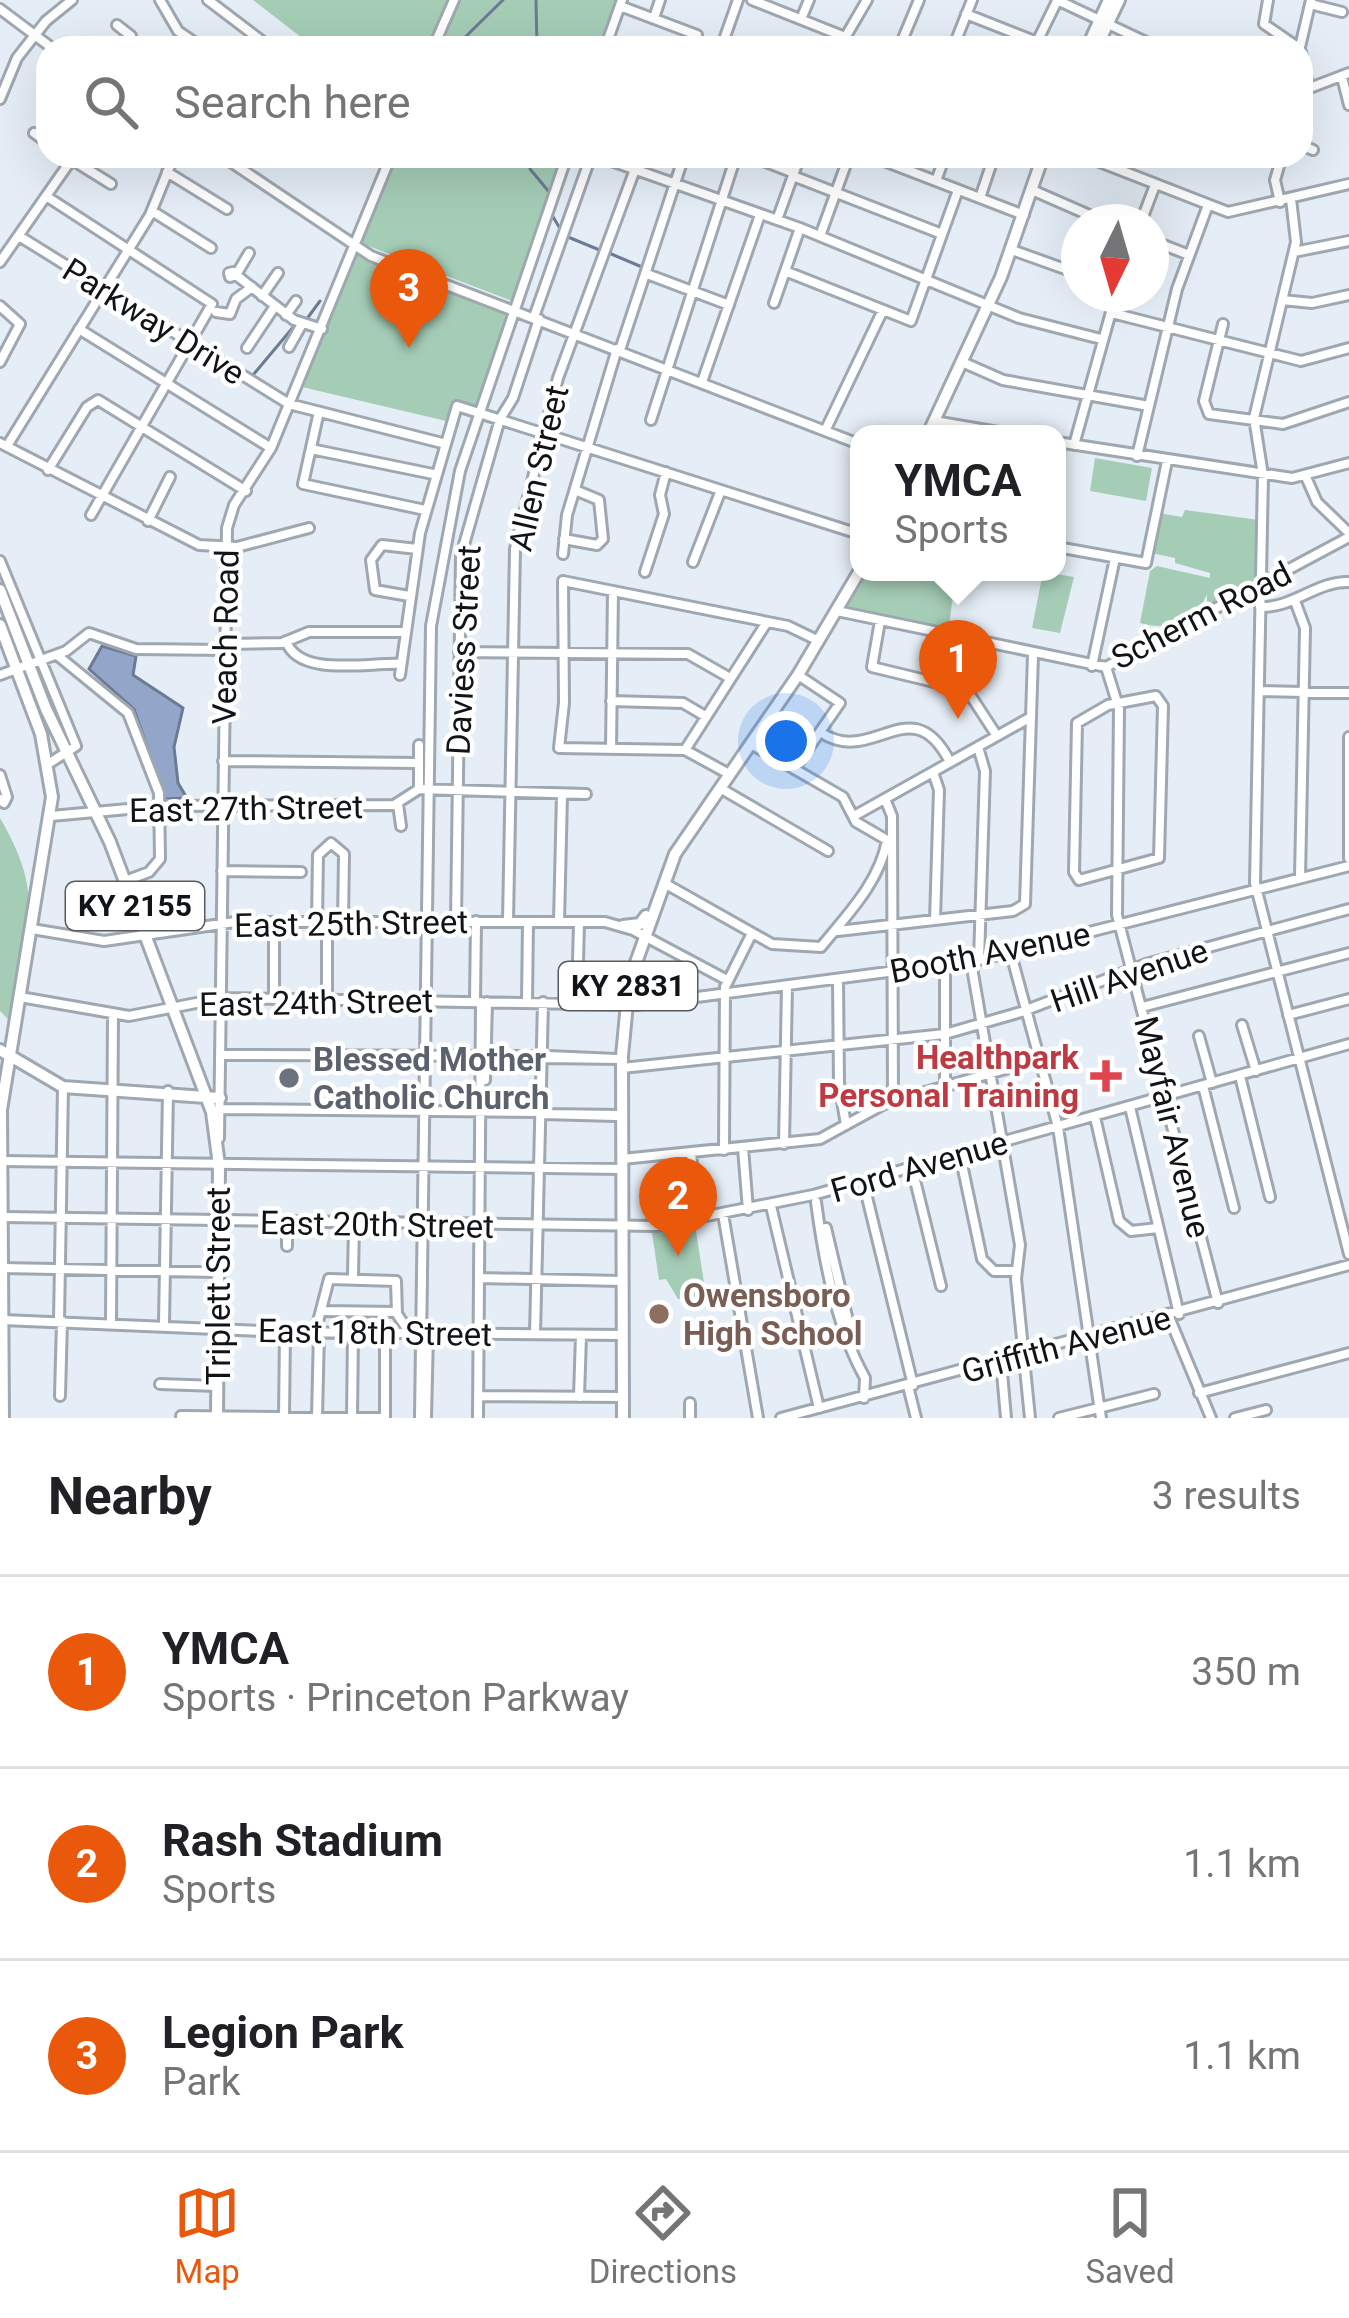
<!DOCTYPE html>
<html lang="en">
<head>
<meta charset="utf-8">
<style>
	:root { --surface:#fff; --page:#f6f6f6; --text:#202124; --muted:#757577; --line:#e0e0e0; --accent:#ea580c }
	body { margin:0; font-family:Roboto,sans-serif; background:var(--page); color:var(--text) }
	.compass { position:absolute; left:1061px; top:204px; width:108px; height:108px; border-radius:50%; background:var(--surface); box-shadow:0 12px 48px #0002; rotate:185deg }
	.you { position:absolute; left:786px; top:741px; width:42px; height:42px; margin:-30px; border:9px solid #fff; border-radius:50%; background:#1a73e8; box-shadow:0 0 0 18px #1a73e833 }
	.badge { display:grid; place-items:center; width:78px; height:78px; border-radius:50%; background:var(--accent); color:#fff; font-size:39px; font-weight:700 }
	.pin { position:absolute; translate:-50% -99px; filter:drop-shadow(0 3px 6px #0008) }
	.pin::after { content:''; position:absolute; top:63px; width:42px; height:36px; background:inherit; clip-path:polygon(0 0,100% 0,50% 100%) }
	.popup { position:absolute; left:850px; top:425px; width:216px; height:156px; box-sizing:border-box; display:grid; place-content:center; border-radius:24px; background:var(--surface); filter:drop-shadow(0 3px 9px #0005); font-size:39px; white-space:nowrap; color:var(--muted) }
	.popup b { font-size:45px; color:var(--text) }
	.popup::after { content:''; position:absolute; left:50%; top:100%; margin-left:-24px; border:24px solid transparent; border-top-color:var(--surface) }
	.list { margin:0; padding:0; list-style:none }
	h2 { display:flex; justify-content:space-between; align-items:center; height:156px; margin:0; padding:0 48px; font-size:51px }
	h2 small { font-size:39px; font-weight:400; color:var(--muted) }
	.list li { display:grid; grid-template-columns:78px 1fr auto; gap:36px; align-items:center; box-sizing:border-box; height:192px; padding:0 48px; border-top:3px solid var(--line) }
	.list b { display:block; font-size:45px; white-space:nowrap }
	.list p { margin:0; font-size:39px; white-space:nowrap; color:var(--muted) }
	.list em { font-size:39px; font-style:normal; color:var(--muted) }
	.icon { flex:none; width:66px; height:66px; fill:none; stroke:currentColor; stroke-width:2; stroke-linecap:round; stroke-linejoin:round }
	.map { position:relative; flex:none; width:1349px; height:1418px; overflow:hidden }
	.search { position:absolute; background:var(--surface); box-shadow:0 12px 48px #0002; left:36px; right:36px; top:36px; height:132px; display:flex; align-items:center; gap:30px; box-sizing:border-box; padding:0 42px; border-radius:36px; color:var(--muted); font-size:45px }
	.sheet { height:732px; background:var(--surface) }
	nav { display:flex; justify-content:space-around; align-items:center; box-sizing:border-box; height:168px; border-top:3px solid var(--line); background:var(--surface); font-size:33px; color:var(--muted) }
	nav a { display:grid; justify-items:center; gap:6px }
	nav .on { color:var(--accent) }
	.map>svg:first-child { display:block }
</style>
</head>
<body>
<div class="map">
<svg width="1349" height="1418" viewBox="0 0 1349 1418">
	<rect width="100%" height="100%" fill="#e5eef7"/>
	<!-- green -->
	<path fill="#a5cdb6" d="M253,0H616L599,48H315Z
		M389,156H562L512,301L358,242Z
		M356,247L515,310L479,413L455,408L446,421L302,387Z
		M1095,458L1152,468L1146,501L1090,491Z
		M1185,510L1259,520L1258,582L1207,607V594C1194,625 1171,631 1140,623L1150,571L1157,566L1210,578V573L1175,563V558L1151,553L1159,513L1182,517Z
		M865,572H958L949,582L954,588L948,633L846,610Z
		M1043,572L1074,577L1060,633L1032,628Z
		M0,818C49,901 25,933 10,1021L0,1011Z
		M695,1225L706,1295L678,1299L666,1279L659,1280L652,1233Z"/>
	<!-- water -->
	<path fill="#93a5c9" stroke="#6c7a94" stroke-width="3" d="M102,646L136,656L133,675L183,708L174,747L178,783L187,798L165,799L134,709L89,669Z"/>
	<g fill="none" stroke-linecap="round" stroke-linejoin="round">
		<!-- stream -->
		<path stroke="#6c7a94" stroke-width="3" d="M536,0L537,48
			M454,48L503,0
			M533,158L530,169L550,193
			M552,215L562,232
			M568,237L602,251
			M609,253L642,267
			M306,320L320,301
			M253,375L295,325"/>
		<defs>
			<path id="minor" d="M160,0L178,31L203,48
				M208,0L271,48
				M752,0L845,37
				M1057,0L1159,48
				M1268,0L1264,24L1299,48
				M1310,4L1342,12
				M620,6L697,35
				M0,9L52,48
				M966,14L1037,42
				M654,18L660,0
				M801,19L809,0
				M117,25L131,36L128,48
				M723,42L738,48
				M1300,47L1311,0
				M433,48L454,0
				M605,48L622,0
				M721,48L738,0
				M839,48L867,0
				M899,48L919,0
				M953,48L972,0
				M1034,48L1057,1
				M1301,52L1308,86L1301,108
				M1342,77L1349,105
				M1307,89L1349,73
				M0,99L17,58L46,21L72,0
				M34,133L48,143
				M1301,145L1313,150
				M66,156L111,184
				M222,156L371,256L859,444
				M597,156L800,228L1019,318L1101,339
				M751,156L794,173
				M871,156L1024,215
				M1084,156L1228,212L1349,184
				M167,172L227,209
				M793,176L942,234
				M936,181L945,156
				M1032,190L1105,222
				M46,196L212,304L91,515
				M980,198L994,156
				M1291,199L1296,242L1254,418L1263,475L1255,883L1349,1254
				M1280,202L1275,180L1282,156
				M152,211L211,248
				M777,220L800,156
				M1141,222L1155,185
				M19,236L289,404L442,443
				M820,236L849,156
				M1151,240L1189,255
				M1012,250L1079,274
				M1294,252L1349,241
				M249,253L236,275L294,320L322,329
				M0,262L74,156
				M785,271L911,321L958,190
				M233,272L236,275L230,277L229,273Z
				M647,274L729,305
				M262,296L278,273
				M1282,300L1312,303L1349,295
				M774,303L800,228
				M0,306L20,324L0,362
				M216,312L230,314L236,299L252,287
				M1112,313L1301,361L1349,348
				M286,315L296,301
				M534,317L591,156
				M1223,324L1204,401L1209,414L1283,424L1349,402
				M79,329L271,448
				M289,347L302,324
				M247,348L275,306
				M620,350L684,156
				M962,362L1003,380L1149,406
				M702,382L760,215
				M318,416L303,484L425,510
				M651,420L736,156
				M934,421L1010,434
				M825,431L883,310
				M1057,442L1292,478L1349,463
				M0,443L199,545L237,547L309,528
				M1074,445L1116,294
				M7,446L150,215L174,156
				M311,449L433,474
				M1137,456L1177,289L1208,205
				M48,470L87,407L98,400L246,491
				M1306,477L1317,502L1349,533
				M148,521L170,477
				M564,539L597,545L603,539L599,500L575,490
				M1057,547L1146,563L1167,461
				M563,554L567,515L617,349
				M0,561L76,746L48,764
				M693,562L721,490
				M645,572L664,514L660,495L666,472
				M409,596L375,590L371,560L382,545L417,549
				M1295,601L1305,628L1300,878
				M1260,607C1294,608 1316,581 1349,582
				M837,611L1106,667L1349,537
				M880,621L872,667L967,690L997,736
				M286,641C299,678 369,662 401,664
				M225,644L282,643L309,632H405
				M459,652L688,654L730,678
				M57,655L128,713L159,793L160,859L149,872L125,881
				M1092,666L1115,558
				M1106,667L1119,709L1117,915L1218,1303
				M0,675L66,651L89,633L136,649L225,650
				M400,675L420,533L457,406L859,534
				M1259,691L1349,693
				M1156,696L1163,706L1159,858L1079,880L1074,872L1077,723L1108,705Z
				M611,701L683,703L705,716
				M820,732C873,768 911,686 950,762
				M1349,737V858
				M978,747L985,771L979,960
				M611,749L613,591
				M685,750L767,622
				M223,761L419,763
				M794,769L840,703L798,675
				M933,772L939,790L935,920
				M729,774L685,750L559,748L564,703L563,581L788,626L819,641
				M0,775L7,797L4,803L0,799
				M720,788L828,851
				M419,789V745
				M885,799L892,816L893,1101
				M398,804L401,826
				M51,816L161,806L394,805L419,789L586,794
				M854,816L1031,717
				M222,871L301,872
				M664,883L772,944L821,947C846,916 880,882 887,840L856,822L843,797L751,744
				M508,921L515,549L558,378L634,172
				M274,922V999
				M317,922L318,855L331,843L344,854L343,922
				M456,922L461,555L500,419L513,398L539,319
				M559,922L562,794
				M32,929L104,941L235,922H605L633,930L727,980
				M838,931L1013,911L1025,904L1033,655
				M1011,954L1058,1127L1101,1418
				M971,962L1020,1245L1016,1279L1030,1418
				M838,979L839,1083L846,1125
				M20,997L129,1016L222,998L636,1005L979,960L1349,866
				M327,999V923
				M475,1001L476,921
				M527,1002L528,922
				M577,1003L579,922
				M1142,1007L1349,953
				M1288,1015L1349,999
				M1242,1025L1256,1071
				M1199,1036L1212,1083
				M221,1055L542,1056
				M548,1056L617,1059
				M544,1058L622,1059
				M622,1068L945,1034L1021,1012L1146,964L1349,909
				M1240,1076L1270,1197
				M485,1080L487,1002
				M945,1086V966
				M1203,1086L1234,1208
				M1130,1107L1179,1314
				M220,1109L541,1112
				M543,1114L622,1115
				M543,1114L616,1116
				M1095,1117L1119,1221L1131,1231L1158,1228
				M219,1138L227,528L234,505L271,448L391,156
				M784,1144L787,986
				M743,1148L748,1210
				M724,1150L725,987L752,933
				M691,1153L698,1220
				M960,1155L982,1259L994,1271H1017
				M622,1159L820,1139L884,1104L1040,1059
				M0,1161L622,1169
				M912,1168L941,1286
				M863,1181L913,1385
				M816,1202C824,1262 836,1326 865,1378L864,1398
				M771,1206L819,1408
				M723,1214L758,1418
				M2,1217L656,1226L813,1195L1349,1044
				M826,1228L854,1346
				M287,1246V1222
				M1,1268L218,1272
				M353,1276L354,1224
				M479,1278L622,1281
				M324,1311L397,1312
				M1169,1317L1211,1418
				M3,1320L285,1332L623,1335
				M59,1321L63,1087
				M111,1322L113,1014
				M164,1324L168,1091
				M315,1333L329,1279L396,1281L397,1314L410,1333
				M535,1334L543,1002
				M1001,1361L1006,1418
				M160,1384L217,1386
				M908,1386L916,1418
				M1199,1393L1349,1353
				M60,1396L62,1321
				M478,1396L623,1397
				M579,1397L581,1335
				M181,1416L385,1418
				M284,1417L285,1332
				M317,1417L319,1332
				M352,1417L353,1333
				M385,1418V1333
				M420,1418L431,626L460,471L567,156
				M426,1418L428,1334
				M478,1418L481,1002
				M690,1418V1403
				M781,1418L1349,1265
				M1059,1418L1154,1394
				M1235,1418L1266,1410"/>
			<path id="major" d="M1087,48L1109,0
				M1096,48L1119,0
				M928,434L1001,277L1043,156
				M0,590L46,709L110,842L212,1112L219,1165L217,1418
				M0,625L41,734L52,797L1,1110L3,1418
				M623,926L640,924L646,916
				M0,1050L63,1087L220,1098
				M623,1418L622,1056L629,982L675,854L798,675L859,572"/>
		</defs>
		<!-- minor casing -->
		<use href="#minor" stroke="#9fa7b0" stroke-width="14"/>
		<!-- major casing -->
		<use href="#major" stroke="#9fa7b0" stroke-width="16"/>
		<!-- minor -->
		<use href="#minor" stroke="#fff" stroke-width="8"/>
		<!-- major -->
		<use href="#major" stroke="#fff" stroke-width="10"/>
	</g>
	<!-- markers -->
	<path fill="#e0444e" stroke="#fff" stroke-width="4.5" d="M1100 1058h12v12h12v12h-12v12h-12v-12h-12v-12h12z"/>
	<circle fill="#6b7280" stroke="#fff" stroke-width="4.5" cx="289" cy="1078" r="12"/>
	<circle fill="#8d6e63" stroke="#fff" stroke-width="4.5" cx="659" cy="1314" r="12"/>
	<g text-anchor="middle" stroke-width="9" stroke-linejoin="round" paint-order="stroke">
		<!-- shield labels -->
		<g fill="#fff" stroke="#585a5d" stroke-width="3">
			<rect x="66" y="882" width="138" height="48" rx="9"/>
			<rect x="559" y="962" width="138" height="48" rx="9"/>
		</g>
		<g font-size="30" font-weight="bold" fill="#111417">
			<text x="135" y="916">KY 2155</text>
			<text x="628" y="996">KY 2831</text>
		</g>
		<!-- street labels -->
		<g font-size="33" fill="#111417" stroke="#fff">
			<text transform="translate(154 321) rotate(32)" y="12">Parkway Drive</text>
			<text transform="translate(538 468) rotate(-77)" y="12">Allen Street</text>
			<text transform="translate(1201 615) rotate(-27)" y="12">Scherm Road</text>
			<text transform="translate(225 637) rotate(-89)" y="12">Veach Road</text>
			<text transform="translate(463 650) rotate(-87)" y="12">Daviess Street</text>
			<text transform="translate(246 808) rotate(-1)" y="12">East 27th Street</text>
			<text transform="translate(351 923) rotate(-1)" y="12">East 25th Street</text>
			<text transform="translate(990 952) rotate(-11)" y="12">Booth Avenue</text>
			<text transform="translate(1129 975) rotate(-19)" y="12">Hill Avenue</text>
			<text transform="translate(316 1002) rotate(-1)" y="12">East 24th Street</text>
			<text transform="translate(1173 1127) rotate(76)" y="12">Mayfair Avenue</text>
			<text transform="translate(919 1166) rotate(-16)" y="12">Ford Avenue</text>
			<text transform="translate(377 1224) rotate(1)" y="12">East 20th Street</text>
			<text transform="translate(218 1286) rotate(-90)" y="12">Triplett Street</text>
			<text transform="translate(375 1332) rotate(1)" y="12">East 18th Street</text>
			<text transform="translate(1066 1344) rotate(-15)" y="12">Griffith Avenue</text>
		</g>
		<!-- health labels -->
		<g font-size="33" font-weight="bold" fill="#be3a42" stroke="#fff" text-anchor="end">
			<text x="1079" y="1069">Healthpark<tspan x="1079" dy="38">Personal Training</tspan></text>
		</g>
		<!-- worship labels -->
		<g font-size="33" font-weight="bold" fill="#5b616d" stroke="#fff" text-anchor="start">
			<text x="313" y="1071">Blessed Mother<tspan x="313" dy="38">Catholic Church</tspan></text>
		</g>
		<!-- education labels -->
		<g font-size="33" font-weight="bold" fill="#785e54" stroke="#fff" text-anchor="start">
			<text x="683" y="1307">Owensboro<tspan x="683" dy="38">High School</tspan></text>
		</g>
	</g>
</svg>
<svg class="compass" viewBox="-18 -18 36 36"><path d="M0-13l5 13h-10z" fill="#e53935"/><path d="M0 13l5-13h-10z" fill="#757577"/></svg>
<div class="you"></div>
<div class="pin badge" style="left:958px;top:719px">1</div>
<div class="popup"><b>YMCA</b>Sports</div>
<div class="pin badge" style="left:678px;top:1256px">2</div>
<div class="pin badge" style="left:409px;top:348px">3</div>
<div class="search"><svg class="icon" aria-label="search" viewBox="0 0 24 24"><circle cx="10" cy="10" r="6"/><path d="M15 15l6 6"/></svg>Search here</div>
</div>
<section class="sheet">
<h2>Nearby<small>3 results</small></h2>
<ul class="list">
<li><span class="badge">1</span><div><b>YMCA</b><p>Sports · Princeton Parkway</p></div><em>350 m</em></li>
<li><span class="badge">2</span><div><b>Rash Stadium</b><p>Sports</p></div><em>1.1 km</em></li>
<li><span class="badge">3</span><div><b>Legion Park</b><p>Park</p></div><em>1.1 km</em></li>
</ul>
</section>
<nav>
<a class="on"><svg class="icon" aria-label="map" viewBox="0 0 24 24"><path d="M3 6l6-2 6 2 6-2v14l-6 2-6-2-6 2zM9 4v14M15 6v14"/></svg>Map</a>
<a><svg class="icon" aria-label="directions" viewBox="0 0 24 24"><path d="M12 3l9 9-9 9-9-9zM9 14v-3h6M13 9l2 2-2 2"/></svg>Directions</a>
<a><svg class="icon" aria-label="saved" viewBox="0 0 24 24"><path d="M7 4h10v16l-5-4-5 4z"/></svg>Saved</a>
</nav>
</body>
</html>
